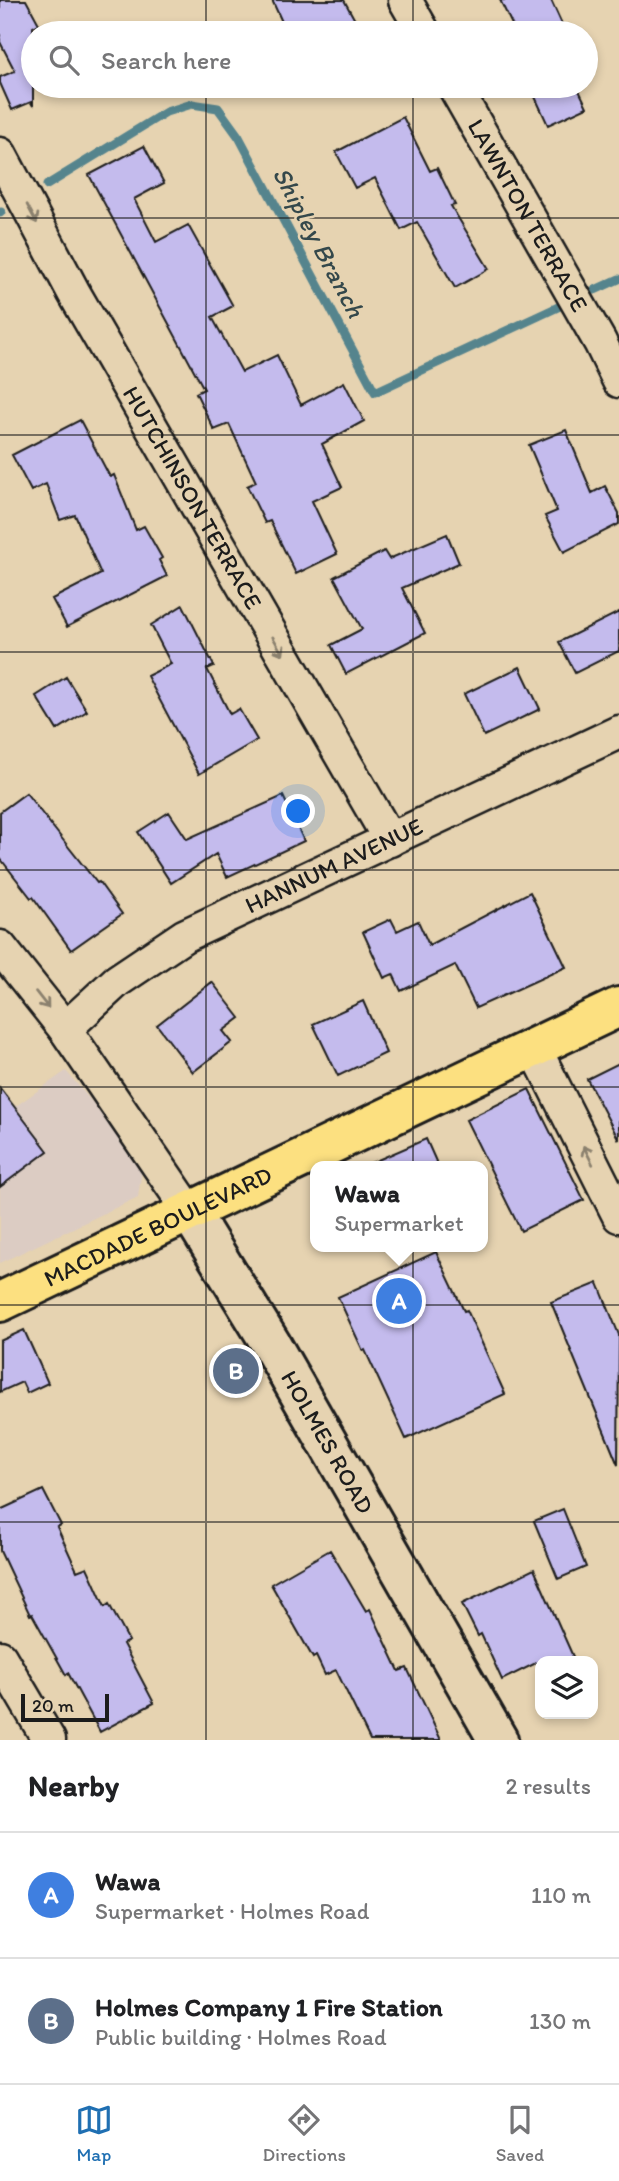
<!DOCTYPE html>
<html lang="en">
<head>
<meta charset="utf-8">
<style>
	:root { --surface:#fff; --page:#f2f2f2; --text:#202124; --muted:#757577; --line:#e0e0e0; --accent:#1f6fb2 }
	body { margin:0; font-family:Itim,sans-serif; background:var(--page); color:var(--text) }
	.controls { position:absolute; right:21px; bottom:21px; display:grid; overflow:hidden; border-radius:14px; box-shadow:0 4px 10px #0003 }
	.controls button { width:63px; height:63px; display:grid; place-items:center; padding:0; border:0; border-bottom:2px solid var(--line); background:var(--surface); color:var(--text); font:35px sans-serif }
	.scale { position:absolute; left:21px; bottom:18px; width:88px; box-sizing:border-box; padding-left:7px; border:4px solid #1c1c1c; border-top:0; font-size:19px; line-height:24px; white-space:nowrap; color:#1c1c1c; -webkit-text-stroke:5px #e6d3b1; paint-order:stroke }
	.you { position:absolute; left:299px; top:812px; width:24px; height:24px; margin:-18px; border:5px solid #fff; border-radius:50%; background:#1a73e8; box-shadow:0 0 0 10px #1a73e833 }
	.badge { display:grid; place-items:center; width:46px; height:46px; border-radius:50%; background:var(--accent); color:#fff; font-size:23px; font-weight:700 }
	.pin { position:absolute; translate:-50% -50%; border:4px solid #fff; box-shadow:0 2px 7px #0006 }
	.popup { position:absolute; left:310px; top:1161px; width:178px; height:91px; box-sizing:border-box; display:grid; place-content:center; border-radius:14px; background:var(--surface); filter:drop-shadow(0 2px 5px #0005); font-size:23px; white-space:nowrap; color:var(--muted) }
	.popup b { font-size:26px; color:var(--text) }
	.popup::after { content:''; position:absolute; left:50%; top:100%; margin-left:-14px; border:14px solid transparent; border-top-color:var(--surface) }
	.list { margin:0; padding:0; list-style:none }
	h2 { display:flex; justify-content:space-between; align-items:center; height:91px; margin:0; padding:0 28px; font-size:30px }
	h2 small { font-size:23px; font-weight:400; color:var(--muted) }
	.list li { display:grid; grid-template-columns:46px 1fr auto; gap:21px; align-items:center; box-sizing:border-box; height:126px; padding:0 28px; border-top:2px solid var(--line) }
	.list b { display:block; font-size:26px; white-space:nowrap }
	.list p { margin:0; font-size:23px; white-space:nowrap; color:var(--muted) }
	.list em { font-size:23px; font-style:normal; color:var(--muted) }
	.icon { flex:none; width:38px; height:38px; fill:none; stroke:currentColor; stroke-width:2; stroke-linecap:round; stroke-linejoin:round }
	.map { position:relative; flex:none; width:619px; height:1740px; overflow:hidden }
	.search { position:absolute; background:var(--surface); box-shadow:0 4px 10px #0003; left:21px; right:21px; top:21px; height:77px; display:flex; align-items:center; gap:18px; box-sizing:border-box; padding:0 24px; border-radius:38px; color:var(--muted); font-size:26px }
	.sheet { height:343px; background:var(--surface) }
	nav { display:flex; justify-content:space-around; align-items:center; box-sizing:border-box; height:98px; border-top:2px solid var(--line); background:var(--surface); font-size:19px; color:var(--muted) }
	nav a { display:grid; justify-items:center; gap:4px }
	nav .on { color:var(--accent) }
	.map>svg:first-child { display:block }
</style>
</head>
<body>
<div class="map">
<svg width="619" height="1740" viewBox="0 0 619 1740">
	<rect width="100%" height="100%" fill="#e6d3b1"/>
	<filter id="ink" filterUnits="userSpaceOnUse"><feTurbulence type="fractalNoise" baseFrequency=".0143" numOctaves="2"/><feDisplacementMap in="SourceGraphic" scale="14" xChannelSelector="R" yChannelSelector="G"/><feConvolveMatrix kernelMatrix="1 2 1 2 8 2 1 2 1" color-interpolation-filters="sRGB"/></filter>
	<g filter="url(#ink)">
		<!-- built -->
		<path fill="#dcccc3" d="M66,1071L143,1162L138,1197L0,1263V1117Z"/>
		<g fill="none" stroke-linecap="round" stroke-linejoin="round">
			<!-- stream -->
			<path stroke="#55848d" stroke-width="9" d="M47,185L166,112L192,104L218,108L239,137L375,392L558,307
				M0,213L1,212
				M595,290L619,279"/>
		</g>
		<!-- building -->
		<path fill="#c4bbed" stroke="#1c1c1c" stroke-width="2" d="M0,0H26L39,24L33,27V106L31,102L12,110L0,83V77L15,71L0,42Z
			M272,0H344L362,33H287Z
			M500,0H551L566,33H516Z
			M530,86H577L587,107L548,125Z
			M403,117L430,171L437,168L455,205L451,206L489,269L455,288L417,222L401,230L375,178L355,188L336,152Z
			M144,146L164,183L134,199L156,242L188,225L233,306L212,317L242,372L277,355L301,405L344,382L364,421L322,444L342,487L312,501L337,554L296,574L270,521L265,523L247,486L256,482L229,424L214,430L196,393L204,389L89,175Z
			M80,420L110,477L114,475L136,530L144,526L162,558L159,560L167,576L67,627L52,599L101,574L75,515L60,520L46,484L31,491L12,455Z
			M566,430L592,493L605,486L619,513V524L564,552L545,516L557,511L529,445Z
			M447,534L459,563L402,588L425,633L346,674L331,645L362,629L334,577L384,551L389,559Z
			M183,605L214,666L207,669L230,714L239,709L257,740L199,774L147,676L171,664L151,625Z
			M619,612V651L575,673L559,642Z
			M520,667L540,709L484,736L464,694Z
			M66,677L87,711L57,730L36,696Z
			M26,793L97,883L99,882L122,914L71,950L33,897L31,898L0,858V812Z
			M283,796L304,841L227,877L216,854L171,883L138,832L169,812L187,839Z
			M530,892L566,967L476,1008L455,965L401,991L393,974L384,978L363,932L391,919L397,931L418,921L429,945Z
			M212,982L240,1018L223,1031L232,1042L193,1072L157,1025Z
			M363,1001L386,1053L338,1076L313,1024Z
			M619,1063V1140L587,1079Z
			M0,1088L48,1151L0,1187Z
			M529,1089L584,1200L521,1231L466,1120Z
			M426,1139L438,1166H364Z
			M436,1252L464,1311L467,1310L505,1394L406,1439L365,1350L363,1351L338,1297Z
			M598,1283L619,1335L618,1465L551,1302Z
			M24,1330L48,1383L27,1393L22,1382L0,1392V1341Z
			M43,1490L61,1525L57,1527L77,1571L87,1567L105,1607L109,1604L129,1641L123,1644L154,1703L100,1732L68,1673L66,1675L32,1614L30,1615L0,1551V1510Z
			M563,1509L586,1567L558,1579L534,1521Z
			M330,1550L366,1611L370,1609L399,1671L407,1668L441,1740H370L336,1670L325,1675L316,1656L313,1658L271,1584Z
			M534,1569L575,1661H540L502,1680L481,1634L478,1636L462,1604Z"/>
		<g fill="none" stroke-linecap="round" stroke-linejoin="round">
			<defs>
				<g id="minor">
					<path d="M405,0L424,33"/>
					<path id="s1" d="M454,86L600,342L619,381"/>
					<path id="s2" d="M0,154L74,293L390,840"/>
					<path d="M0,947L65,1029L190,1212"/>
					<path id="s3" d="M65,1029L117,981L184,936L619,732"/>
					<path d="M534,1047L619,1216"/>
					<path d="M0,1657L49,1740"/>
				</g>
				<g id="tertiary">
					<path id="s4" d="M190,1212L271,1344L498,1740"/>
				</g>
				<g id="primary">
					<path id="s5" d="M0,1302L619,1007"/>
				</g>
			</defs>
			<!-- minor casing -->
			<use href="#minor" stroke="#1c1c1c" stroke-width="37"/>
			<!-- tertiary casing -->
			<use href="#tertiary" stroke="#1c1c1c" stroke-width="44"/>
			<!-- primary casing -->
			<use href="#primary" stroke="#1c1c1c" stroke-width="44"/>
			<!-- minor -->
			<use href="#minor" stroke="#e6d3b1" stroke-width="32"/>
			<!-- tertiary -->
			<use href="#tertiary" stroke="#e6d3b1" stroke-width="38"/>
			<!-- primary -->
			<use href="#primary" stroke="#fce080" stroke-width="38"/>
		</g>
		<!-- one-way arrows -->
		<defs><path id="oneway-shaft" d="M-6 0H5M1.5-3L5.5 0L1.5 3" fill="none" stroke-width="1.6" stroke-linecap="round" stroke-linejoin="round" transform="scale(1.75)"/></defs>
		<g stroke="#8b816e">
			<use href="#oneway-shaft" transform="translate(32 214) rotate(62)"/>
			<use href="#oneway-shaft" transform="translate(278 646) rotate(60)"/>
			<use href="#oneway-shaft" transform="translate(42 1000) rotate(52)"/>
			<use href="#oneway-shaft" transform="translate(588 1155) rotate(-117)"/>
		</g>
	</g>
	<!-- grid -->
	<path fill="none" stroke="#1c1c1c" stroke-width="2" stroke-opacity="0.55" d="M206,0V33M413,0V33M206,86V1740M413,86V1740M0,218H619M0,435H619M0,652H619M0,870H619M0,1087H619M0,1305H619M0,1522H619"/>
	<g text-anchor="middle" stroke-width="5" stroke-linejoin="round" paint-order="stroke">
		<!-- street labels -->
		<g font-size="24" fill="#1c1c1c" stroke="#e6d3b1">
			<text dy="8" stroke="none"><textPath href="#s1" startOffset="149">LAWNTON TERRACE</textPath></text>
			<text dy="8" stroke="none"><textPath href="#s2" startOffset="394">HUTCHINSON TERRACE</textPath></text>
			<text dy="8" stroke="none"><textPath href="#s3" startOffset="317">HANNUM AVENUE</textPath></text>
			<text dy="8" stroke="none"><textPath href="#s5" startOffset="175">MACDADE BOULEVARD</textPath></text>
			<text dy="8" stroke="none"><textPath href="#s4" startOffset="268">HOLMES ROAD</textPath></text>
		</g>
		<!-- water labels -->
		<g font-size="26" font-style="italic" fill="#34484b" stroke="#e6d3b1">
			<text transform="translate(319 242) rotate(62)" y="9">Shipley Branch</text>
		</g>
	</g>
</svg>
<div class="controls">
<button><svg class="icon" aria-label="layers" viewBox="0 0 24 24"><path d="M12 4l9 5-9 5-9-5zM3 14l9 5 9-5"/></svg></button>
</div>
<div class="scale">20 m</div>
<div class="you"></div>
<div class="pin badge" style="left:399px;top:1301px;background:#3f7fe0">A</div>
<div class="popup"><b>Wawa</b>Supermarket</div>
<div class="pin badge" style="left:236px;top:1371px;background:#5c6f8a">B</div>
<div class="search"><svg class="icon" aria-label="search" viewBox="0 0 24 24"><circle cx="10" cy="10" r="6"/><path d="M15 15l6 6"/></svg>Search here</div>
</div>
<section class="sheet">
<h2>Nearby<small>2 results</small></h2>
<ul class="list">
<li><span class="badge" style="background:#3f7fe0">A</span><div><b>Wawa</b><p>Supermarket · Holmes Road</p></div><em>110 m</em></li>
<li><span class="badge" style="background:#5c6f8a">B</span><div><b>Holmes Company 1 Fire Station</b><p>Public building · Holmes Road</p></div><em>130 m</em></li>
</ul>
</section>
<nav>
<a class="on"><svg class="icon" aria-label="map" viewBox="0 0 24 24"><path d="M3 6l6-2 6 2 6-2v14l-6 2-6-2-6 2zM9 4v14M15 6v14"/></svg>Map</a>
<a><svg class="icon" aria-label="directions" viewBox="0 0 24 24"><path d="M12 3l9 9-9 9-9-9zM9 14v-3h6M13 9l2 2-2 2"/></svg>Directions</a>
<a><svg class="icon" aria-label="saved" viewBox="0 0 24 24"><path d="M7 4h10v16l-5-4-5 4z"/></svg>Saved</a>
</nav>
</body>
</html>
